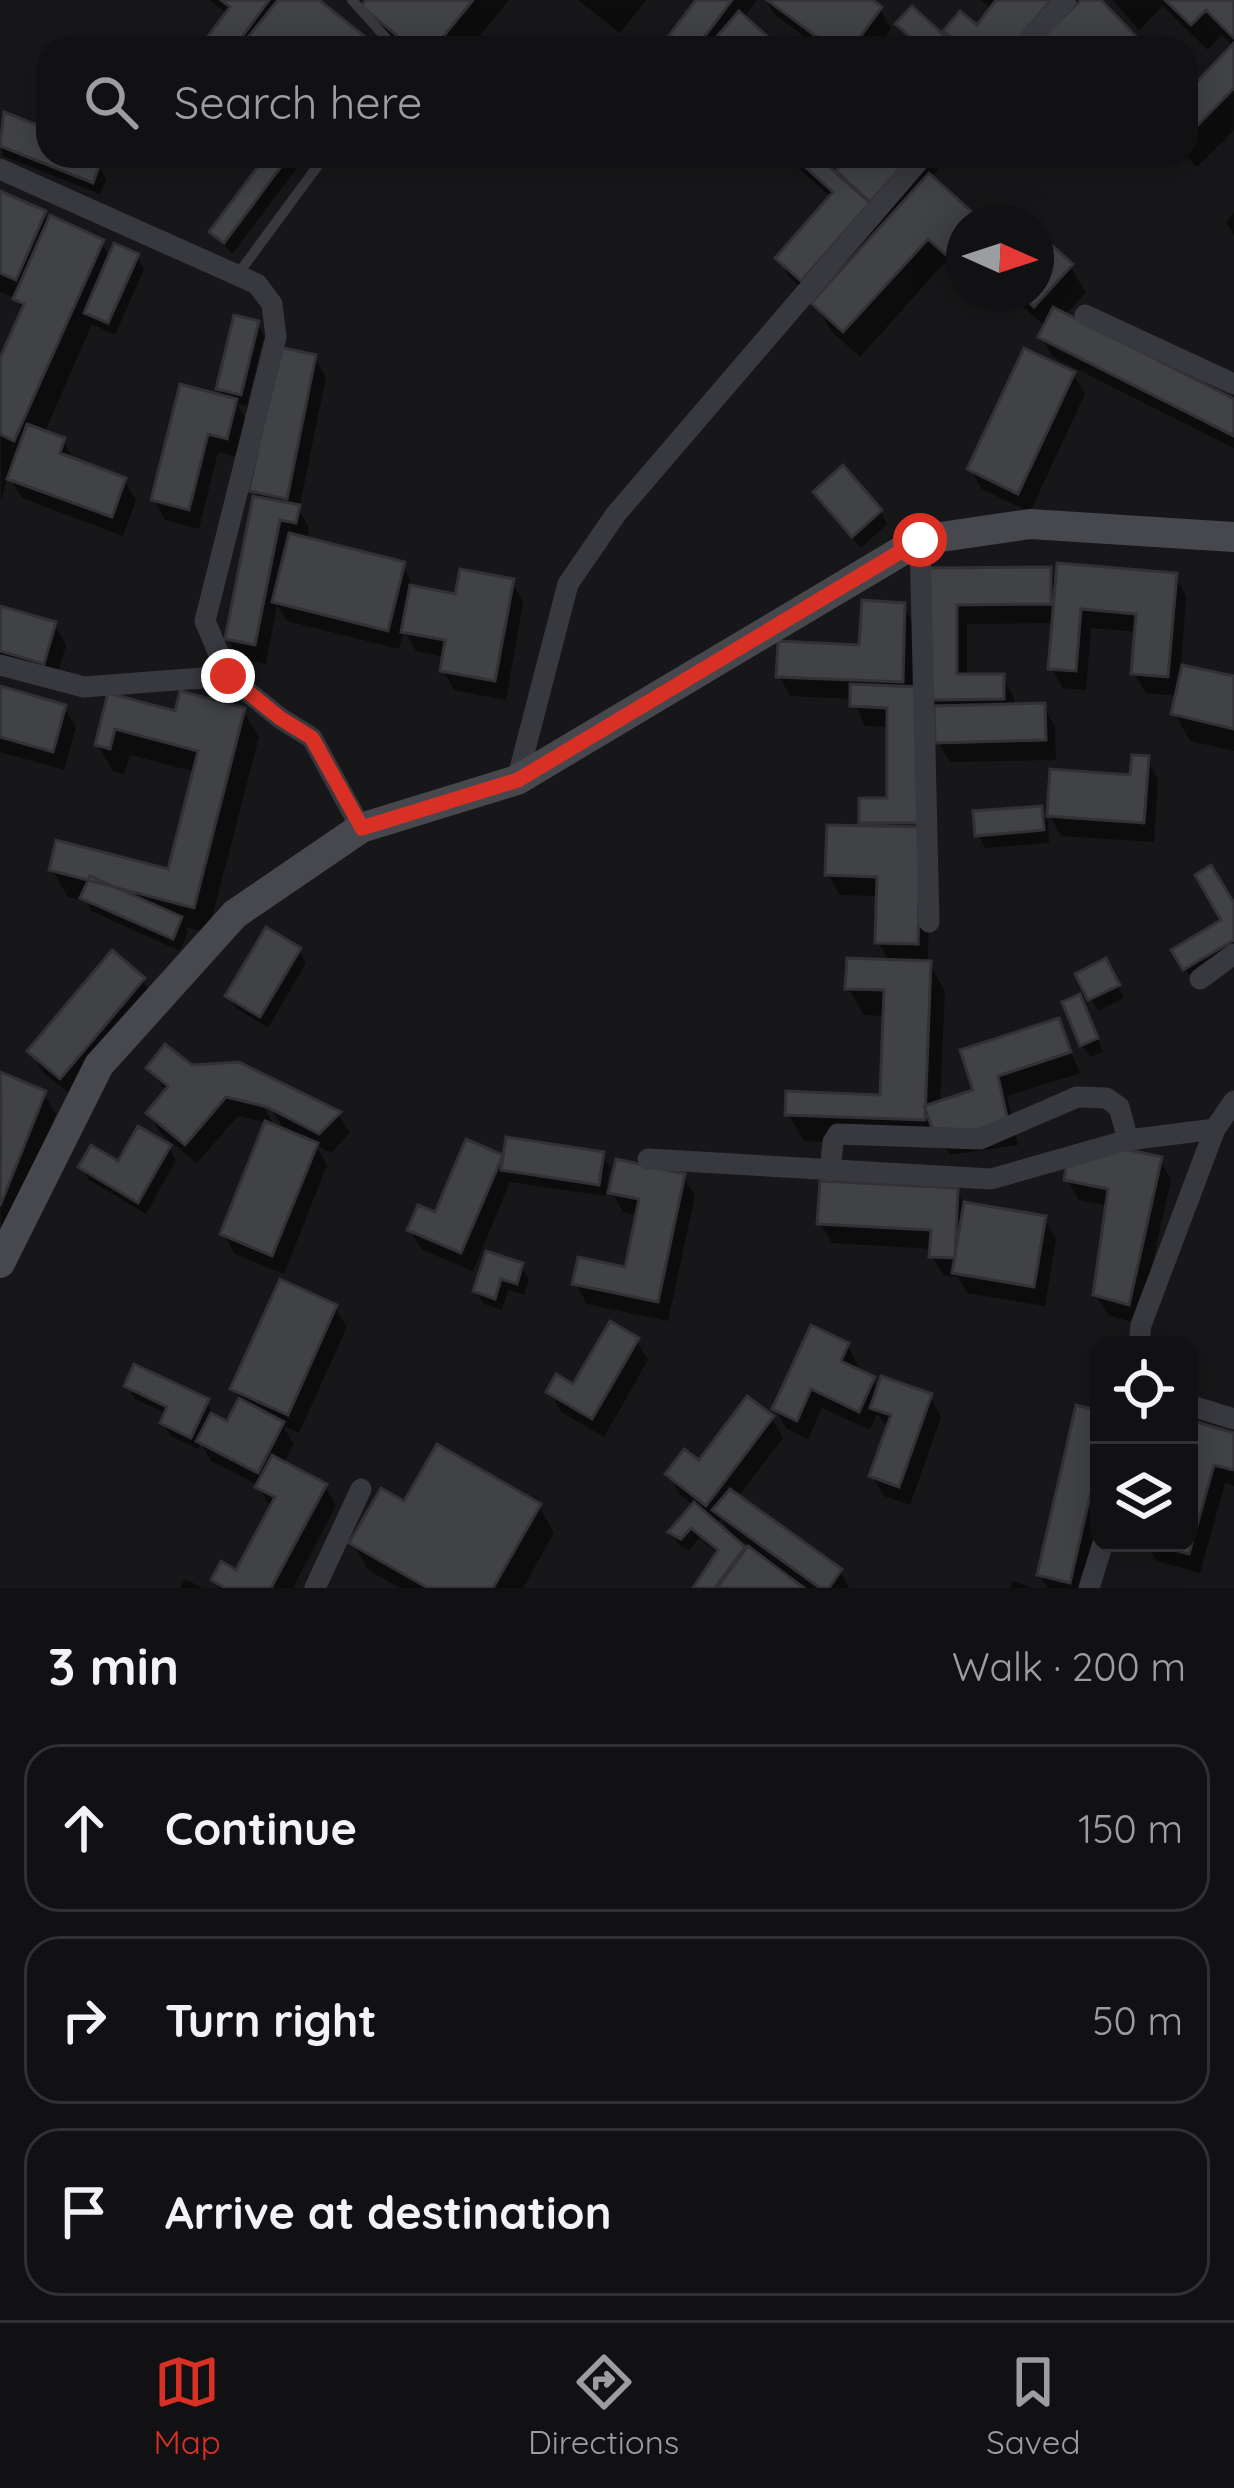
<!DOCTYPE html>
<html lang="en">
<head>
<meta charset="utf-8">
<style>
	:root { --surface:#111113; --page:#1a1a1c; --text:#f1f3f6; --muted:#9c9da0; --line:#303133; --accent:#d93025 }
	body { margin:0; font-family:Quicksand,sans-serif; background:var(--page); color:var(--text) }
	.controls { position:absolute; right:36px; bottom:36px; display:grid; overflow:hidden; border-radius:24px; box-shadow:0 6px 30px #0003 }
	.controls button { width:108px; height:108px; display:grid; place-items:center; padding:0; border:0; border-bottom:3px solid var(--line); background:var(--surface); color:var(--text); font:60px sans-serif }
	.compass { position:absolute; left:946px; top:204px; width:108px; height:108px; border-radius:50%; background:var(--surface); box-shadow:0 6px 30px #0003; rotate:93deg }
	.stop { position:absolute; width:36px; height:36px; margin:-27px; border:9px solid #d93025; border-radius:50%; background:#fff }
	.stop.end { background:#d93025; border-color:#fff; box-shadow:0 3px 12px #0008 }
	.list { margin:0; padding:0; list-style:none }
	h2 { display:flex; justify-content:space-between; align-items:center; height:156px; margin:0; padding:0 48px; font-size:51px }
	h2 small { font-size:39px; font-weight:400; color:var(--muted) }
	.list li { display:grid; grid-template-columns:78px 1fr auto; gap:36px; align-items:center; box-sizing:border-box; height:168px; margin:0 24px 24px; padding:0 24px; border:3px solid var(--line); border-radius:36px }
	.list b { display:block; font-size:45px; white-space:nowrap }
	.list em { font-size:39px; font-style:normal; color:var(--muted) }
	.icon { flex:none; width:66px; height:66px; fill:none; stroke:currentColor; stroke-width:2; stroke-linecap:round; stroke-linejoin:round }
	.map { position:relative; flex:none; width:1234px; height:1588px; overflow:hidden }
	.search { position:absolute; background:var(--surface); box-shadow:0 6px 30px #0003; left:36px; right:36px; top:36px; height:132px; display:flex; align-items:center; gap:30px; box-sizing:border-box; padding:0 42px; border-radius:36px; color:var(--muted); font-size:45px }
	.sheet { height:732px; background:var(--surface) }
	nav { display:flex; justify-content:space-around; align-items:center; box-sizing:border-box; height:168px; border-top:3px solid var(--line); background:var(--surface); font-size:33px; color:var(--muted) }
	nav a { display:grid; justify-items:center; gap:6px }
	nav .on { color:var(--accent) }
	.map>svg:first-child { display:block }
</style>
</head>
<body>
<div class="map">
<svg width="1234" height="1588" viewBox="0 0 1234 1588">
	<rect width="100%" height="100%" fill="#171719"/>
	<!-- shadow -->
	<path fill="#0007" fill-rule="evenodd" d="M209,0H315L374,48H203L228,14Z
		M370,0H509L470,48H398L364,6Z
		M578,0H646L620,33Z
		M699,0H757L743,19L775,48H670L667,43Z
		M766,0H868L880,9L891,29L877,48H820L774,14Z
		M980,0H1097L1143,48H956L947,32L978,29L993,10Z
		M1113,0H1234V47L1222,35L1208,50L1163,6L1139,30Z
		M899,24L954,48H913Z
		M1234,48V130L1197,167L1186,156V97Z
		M6,116L48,133V156H73L98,166L106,179L100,194L3,156L0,132Z
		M270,156H306L232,254L213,233Z
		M785,156H812L848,186L839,171L853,156H950L930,178L979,222H964V281L944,263L860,357L830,330L816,302L790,278L778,258L832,198Z
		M0,194L44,214L50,223L101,242L111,259L137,256L144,269L115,335L92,324L44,434L63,441L75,462L124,480L136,500L123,536L22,498L8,475L1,501L0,366L23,311L16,298L0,292Z
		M1011,212L1022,222H1001Z
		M1234,213V235L1226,222Z
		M1036,235L1070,266L1086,293L1064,316L1234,402V448L1053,357L1041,337L1046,327L1011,296L997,311L978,294H1036Z
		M257,323L264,336L247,406L237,404L247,421L238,457L218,452L199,529L165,520L154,500L225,399L219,388Z
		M314,357L326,377L299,510L309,528L307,541L403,565L414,589L457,597L512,582L523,602L506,700L454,690L443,670L445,657L416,651L404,630L399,649L287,621L277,605L266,664L239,659L228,639L256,496L253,490Z
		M1073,374L1085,394L1030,512L982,489L970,469Z
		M816,493L880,511L887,524L861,548Z
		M1049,570L1058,585L1175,576L1186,596L1181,667L1234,679V751L1190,741L1175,714L1179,696L1146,693L1134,673L1138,632L1091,628L1086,690L1063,688L1051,668L1055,623L967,624V677H1002L1014,697V707L1043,706L1055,726L1056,760L950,762L938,742L932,716L928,962L945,991L940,1104L977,1092L1058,1022L1080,1073L1007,1096L1018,1145L950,1155L939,1137V1146L804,1141L788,1114L883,1098L886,1016L864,1015L848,988L890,962L878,942L879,896L840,895L828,875L866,829L862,822L890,801V727L865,726L853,699L790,696L779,676L862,648L903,605L915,626L932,571Z
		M0,609L54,625L66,645L55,683L0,666Z
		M0,689L64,707L76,727L64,770L0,752Z
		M110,697L177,714L243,711L259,737L208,933L185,927L188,932L180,951L91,911L86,901L68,897L52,870L170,873L196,772L130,755L124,774L113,771L98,745Z
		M1147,759L1158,779L1154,842L1061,836L1050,816L1133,778Z
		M1040,809L1048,822L1049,843L985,848L978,835Z
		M1234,909V957L1193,981L1175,951L1225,921Z
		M299,950L306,963L268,1028L236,1008L228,996Z
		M1105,962L1124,998L1098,1011L1079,975Z
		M143,980L154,1000L73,1097L42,1071L31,1051Z
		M1086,1011L1103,1052L1090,1057L1082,1045Z
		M150,1068H191L338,1114L350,1133L331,1153L315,1144L327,1165L284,1274L235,1254L223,1234L268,1123L238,1116L197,1163L161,1134L149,1114L166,1092ZM262,1092L284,1130H277L257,1095Z
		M0,1076L44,1094L56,1114L1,1250Z
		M169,1147L176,1160L146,1214L89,1180L81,1167L119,1165Z
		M602,1154L610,1167L605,1196L510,1182L473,1271L422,1250L410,1230L437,1216L501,1158L505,1165Z
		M1160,1160L1171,1180L1139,1324L1108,1315L1096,1295L1109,1206L1079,1200L1067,1180Z
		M683,1176L695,1196L668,1321L587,1304L576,1284L628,1270L639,1216L623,1212L612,1192Z
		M956,1191L965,1205L1044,1219L1056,1239L1045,1306L967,1293L958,1277L944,1276L932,1256L933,1249L832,1243L820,1223Z
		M521,1266L529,1279L524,1295L508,1290L502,1310L484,1304L476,1291Z
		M335,1307L347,1327L299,1433L283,1426L294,1444L283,1464L325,1486L336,1506L293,1588H219L215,1580L237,1574L270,1507L258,1485L211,1461L201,1443L198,1449L170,1436L163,1423L167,1414L135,1399L128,1386L207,1401L213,1417L228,1425L241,1401L234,1389Z
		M636,1340L648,1360L604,1437L561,1412L550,1392L574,1388Z
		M847,1345L858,1365L856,1371L873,1379L879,1391L930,1397L941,1417L910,1505L884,1496L872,1476L889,1429L877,1414L870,1430L822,1408L808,1439L787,1429L775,1409Z
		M1099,1414V1522L1084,1588H1048L1040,1575Z
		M772,1418L783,1438L737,1498L840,1571L849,1588H697L719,1555L699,1538L689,1550L679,1545L672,1532L695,1506L680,1495L669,1474L699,1464ZM721,1519L731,1535L751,1547L746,1554L716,1525Z
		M1189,1423L1234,1436V1486L1225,1483L1200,1573L1157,1561L1146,1543H1189Z
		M405,1505L539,1506L554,1533L523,1588H400L368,1570L353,1543Z
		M185,1579L203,1588H180Z
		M1013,1581L1032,1588H1010Z"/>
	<!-- building -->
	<path fill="#414246" stroke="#323135" stroke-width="3" d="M221,0H269L234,48H199L230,7Z
		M278,0H319L378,47L298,48L288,40L281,48H251L244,42Z
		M366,0H473L434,48H412L361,6Z
		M696,0H732L696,48H671L664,42Z
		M767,0H873L882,7L852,48H832Z
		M996,0H1051L1010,48H965L943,31L960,11L977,25Z
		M1081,0H1101L1147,48H1116L1112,43L1107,48H1031Z
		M1165,0H1234V38L1206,10L1191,25Z
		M912,6L958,48H923L895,24Z
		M739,11L775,43L771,48H707Z
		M1234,43V88L1186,137V93Z
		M4,112L48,129V156H81L100,164L93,183L0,146Z
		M266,156H289L224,243L209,232Z
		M793,156H817L870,203L801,281L775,258L833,192Z
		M849,156H911L870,202L836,171Z
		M929,173L983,222H964V271L928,239L843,332L811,303Z
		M0,191L46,211L16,280L0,273Z
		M50,215L104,240L14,441L0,434V358L24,304L13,299Z
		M1036,231L1073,264L1034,307L1020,294H1036Z
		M114,243L139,254L108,323L84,313Z
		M1053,307L1234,399V436L1038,337Z
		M234,315L259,321L241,395L216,389Z
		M279,347L316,355L287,499L249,491Z
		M1024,348L1075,372L1018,494L967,469Z
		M180,384L237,399L227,439L208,434L189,510L151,500Z
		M27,424L65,438L60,453L126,478L112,517L7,479Z
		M843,465L882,510L852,537L813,492Z
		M253,496L300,505L296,523L280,520L255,645L225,639Z
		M289,533L405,562L388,631L272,602Z
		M1057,563L1177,573L1168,677L1131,674L1136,614L1081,609L1076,671L1048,669Z
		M1051,567V604L957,605V674H1004V699L929,700V568Z
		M460,569L514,579L495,681L440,671L445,640L401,632L410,585L455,594Z
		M862,600L905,603L903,682L776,677L778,641L859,645Z
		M0,606L56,622L44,664L0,651Z
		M1182,665L1234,676V729L1171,714Z
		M850,684L922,687L920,823H859V798H887V708L850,706Z
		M0,686L66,705L53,752L0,737Z
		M180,691L245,708L194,908L49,870L56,840L168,869L198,751L115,729L110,749L95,745L108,693L175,711Z
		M1045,703L1046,740L935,743L934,706Z
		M1132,755L1149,756L1144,823L1047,816L1050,769L1130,775Z
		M1042,806L1044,830L975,836L973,811Z
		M827,825L921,827L918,944L875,943L877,877L825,875Z
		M1211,865L1234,903V940L1183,970L1171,950L1221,920L1195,875Z
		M90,876L182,917L173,939L80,898Z
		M266,927L301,948L260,1017L225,996Z
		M112,950L145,978L60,1079L27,1051Z
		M847,958L931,961L925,1120L785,1115L786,1091L880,1095L884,990L845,989Z
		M1106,958L1120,985L1088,1000L1075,974Z
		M1080,994L1098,1038L1080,1046L1062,1002Z
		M1059,1018L1071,1052L998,1076L1009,1126L935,1136L924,1106L973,1090L960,1050Z
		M165,1044L192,1065L239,1062L341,1112L319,1134L267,1107L226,1097L185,1145L146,1113L168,1086L146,1068Z
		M0,1072L46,1091L0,1206L1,1103Z
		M265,1121L318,1143L272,1256L220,1234Z
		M138,1126L171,1145L138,1203L78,1167L91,1145L118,1161Z
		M506,1137L604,1152L599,1185L501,1170Z
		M466,1139L503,1155L461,1253L407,1230L418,1205L435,1212Z
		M1125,1149L1162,1157L1129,1305L1093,1295L1108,1189L1064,1180L1067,1161Z
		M616,1159L685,1174L658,1302L572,1284L578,1257L625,1267L639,1199L608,1193Z
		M820,1181L958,1188L955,1258L929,1257L931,1230L817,1224Z
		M964,1202L1046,1216L1034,1287L952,1273Z
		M486,1251L523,1263L517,1284L501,1279L495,1299L473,1291Z
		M280,1279L337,1305L288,1415L230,1389Z
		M610,1321L639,1338L592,1419L546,1392L556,1374L573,1384Z
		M811,1325L849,1343L841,1361L875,1377L859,1412L811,1389L797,1421L772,1409Z
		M134,1364L209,1399L191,1438L160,1423L167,1407L124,1386Z
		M881,1376L932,1394L899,1487L869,1476L891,1415L870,1408Z
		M747,1396L774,1416L706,1506L665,1474L684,1449L699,1460Z
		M239,1398L284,1422L258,1473L196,1441L211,1413L227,1421Z
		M1076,1405L1099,1411V1457L1070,1583L1037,1575Z
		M1189,1420L1234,1433V1470L1214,1465L1189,1554L1148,1543H1189Z
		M437,1444L541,1504L493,1588H428L349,1543L381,1488L404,1501Z
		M272,1455L327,1484L271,1588H225L211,1580L221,1561L236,1570L275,1497L255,1487Z
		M730,1489L842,1569L829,1588H820L712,1510Z
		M694,1502L745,1547L715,1588H693L718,1550L691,1528L681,1539L668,1532Z
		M748,1546L804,1588H717Z"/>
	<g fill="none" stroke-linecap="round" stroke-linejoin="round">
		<!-- lane -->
		<path stroke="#38393e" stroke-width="10" d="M352,0L395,48
			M238,274L325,156"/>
		<!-- street -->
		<path stroke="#38393e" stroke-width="21" d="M1021,48L1066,0
			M0,169L257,284L272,304L276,337L205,621L228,676L280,718L312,738L361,828
			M1085,315L1234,384
			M920,540L929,922
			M0,665L84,687L228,676
			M517,780L568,584L616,514L923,156
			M1200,979L1234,954
			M648,1159L991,1179L1128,1140L1215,1129
			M830,1171L833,1142L838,1134L980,1139L1077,1097L1106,1098L1119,1107L1128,1140
			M1139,1345L1141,1325L1215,1129L1234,1101
			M1189,1405L1234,1419
			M315,1588L361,1489
			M1089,1588L1103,1543"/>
		<!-- secondary -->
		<path stroke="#46484e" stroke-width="30" d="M0,1263L99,1065L235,914L361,828L517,780L920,540L1030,524L1234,537"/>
	</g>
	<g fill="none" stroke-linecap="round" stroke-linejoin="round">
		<!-- route -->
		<path stroke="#d93025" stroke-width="15" d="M228,676L280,718L312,738L362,828L518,780L920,540"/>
	</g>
</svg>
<div class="controls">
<button><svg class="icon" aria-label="locate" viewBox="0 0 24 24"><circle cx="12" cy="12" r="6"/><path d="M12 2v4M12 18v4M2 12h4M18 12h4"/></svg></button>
<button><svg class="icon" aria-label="layers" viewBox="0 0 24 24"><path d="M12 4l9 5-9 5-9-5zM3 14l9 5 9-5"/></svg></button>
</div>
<svg class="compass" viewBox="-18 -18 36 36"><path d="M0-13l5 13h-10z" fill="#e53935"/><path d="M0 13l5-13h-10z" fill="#9c9da0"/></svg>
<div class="stop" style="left:920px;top:540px"></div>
<div class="stop end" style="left:228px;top:676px"></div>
<div class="search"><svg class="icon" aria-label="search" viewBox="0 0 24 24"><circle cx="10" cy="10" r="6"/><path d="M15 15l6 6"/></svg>Search here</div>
</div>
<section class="sheet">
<h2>3 min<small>Walk · 200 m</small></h2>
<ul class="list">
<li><svg class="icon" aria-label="ahead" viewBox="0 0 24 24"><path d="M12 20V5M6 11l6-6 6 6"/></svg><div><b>Continue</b></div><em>150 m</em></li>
<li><svg class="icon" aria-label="right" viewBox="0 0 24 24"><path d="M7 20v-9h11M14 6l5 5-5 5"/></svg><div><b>Turn right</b></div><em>50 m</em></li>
<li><svg class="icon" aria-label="arrive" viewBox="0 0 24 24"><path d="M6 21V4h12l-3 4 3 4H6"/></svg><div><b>Arrive at destination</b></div></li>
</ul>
</section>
<nav>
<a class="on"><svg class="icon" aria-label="map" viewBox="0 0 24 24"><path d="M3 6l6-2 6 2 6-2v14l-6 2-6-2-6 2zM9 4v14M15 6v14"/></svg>Map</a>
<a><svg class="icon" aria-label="directions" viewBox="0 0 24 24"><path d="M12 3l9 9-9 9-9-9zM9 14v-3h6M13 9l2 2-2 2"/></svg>Directions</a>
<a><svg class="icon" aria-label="saved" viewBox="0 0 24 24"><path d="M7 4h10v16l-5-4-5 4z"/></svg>Saved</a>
</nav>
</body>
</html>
